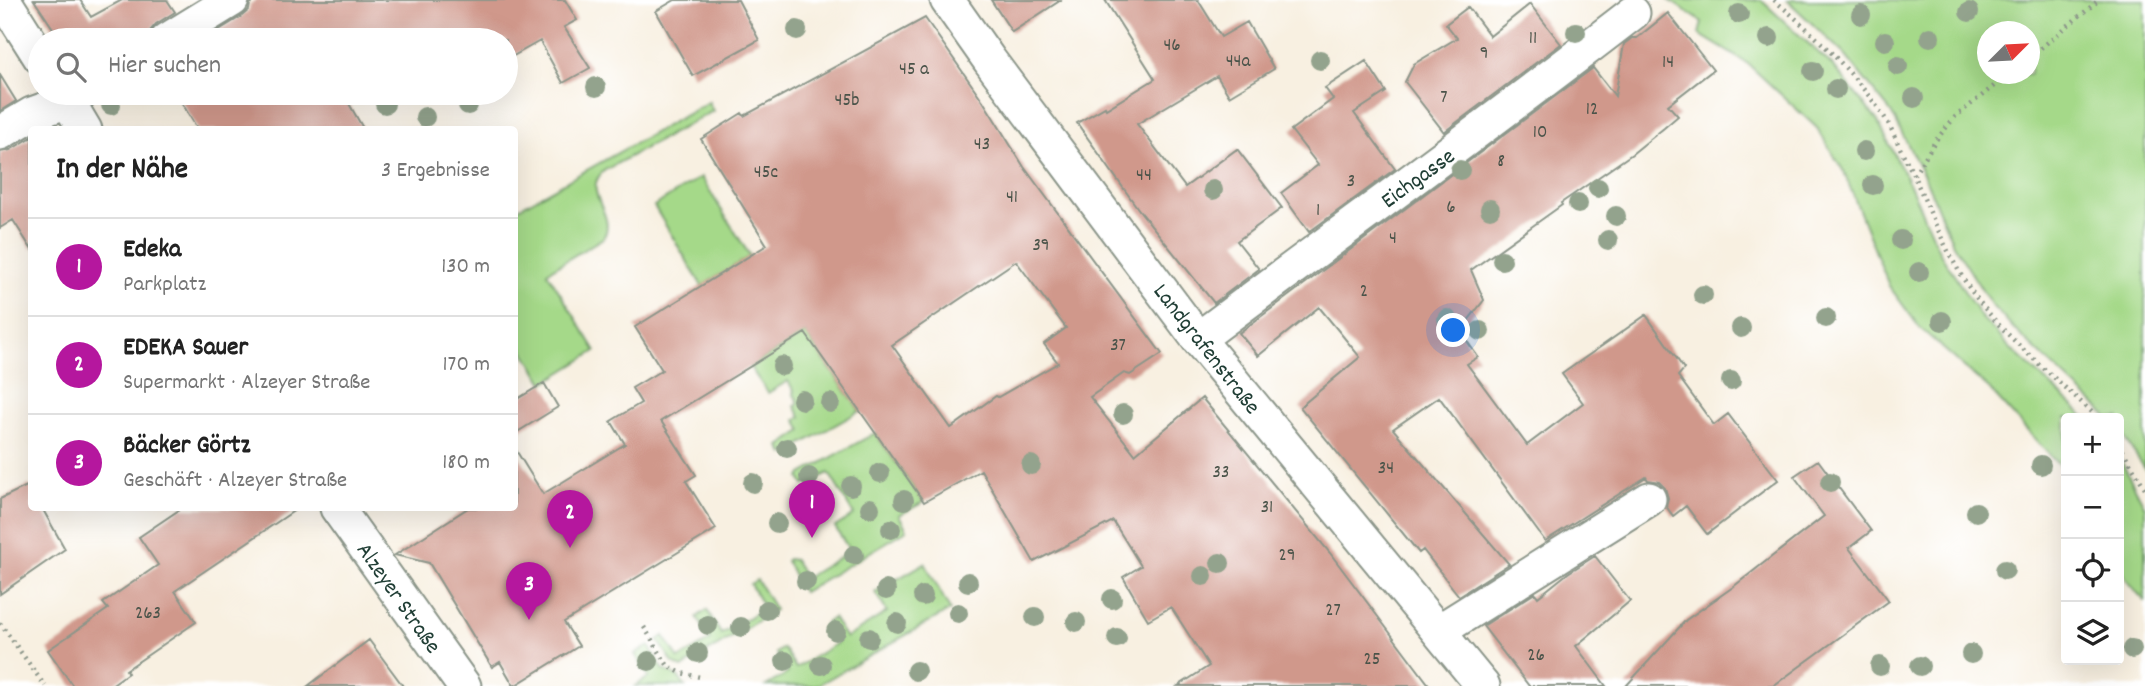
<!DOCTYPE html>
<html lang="de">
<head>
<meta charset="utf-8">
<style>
	:root { --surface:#fff; --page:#f6f6f6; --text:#222; --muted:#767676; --line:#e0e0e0; --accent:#b5179e }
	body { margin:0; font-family:Dekko,sans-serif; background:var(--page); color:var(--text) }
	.controls { position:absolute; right:21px; bottom:21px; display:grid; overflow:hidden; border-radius:7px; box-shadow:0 7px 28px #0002 }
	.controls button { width:63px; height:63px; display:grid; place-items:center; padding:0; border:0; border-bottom:2px solid var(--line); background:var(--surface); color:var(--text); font:35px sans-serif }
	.compass { position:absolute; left:1977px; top:21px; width:63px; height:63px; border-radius:50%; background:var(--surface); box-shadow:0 7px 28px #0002; rotate:66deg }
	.you { position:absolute; left:1454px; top:331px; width:24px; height:24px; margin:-18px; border:5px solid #fff; border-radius:50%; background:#1a73e8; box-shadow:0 0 0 10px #1a73e833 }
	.badge { display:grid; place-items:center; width:46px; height:46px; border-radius:50%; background:var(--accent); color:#fff; font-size:23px; font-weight:700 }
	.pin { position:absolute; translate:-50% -58px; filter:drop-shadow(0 2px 4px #0008) }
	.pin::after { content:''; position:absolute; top:37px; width:24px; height:21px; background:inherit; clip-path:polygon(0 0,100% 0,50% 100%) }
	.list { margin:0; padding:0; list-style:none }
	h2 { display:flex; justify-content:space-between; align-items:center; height:91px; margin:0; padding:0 28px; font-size:30px }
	h2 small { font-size:23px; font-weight:400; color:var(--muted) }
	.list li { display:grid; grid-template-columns:46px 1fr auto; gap:21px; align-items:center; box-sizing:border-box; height:98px; padding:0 28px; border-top:2px solid var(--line) }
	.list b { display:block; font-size:26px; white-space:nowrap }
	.list p { margin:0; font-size:23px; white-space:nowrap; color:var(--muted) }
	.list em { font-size:23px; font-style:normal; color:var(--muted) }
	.icon { flex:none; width:38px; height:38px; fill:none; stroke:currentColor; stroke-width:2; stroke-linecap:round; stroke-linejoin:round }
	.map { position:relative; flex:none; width:2145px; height:686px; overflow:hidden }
	.search { position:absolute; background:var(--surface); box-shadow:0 7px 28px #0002; left:28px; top:28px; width:490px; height:77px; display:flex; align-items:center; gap:18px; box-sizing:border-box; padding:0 24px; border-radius:38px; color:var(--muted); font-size:26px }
	.panel { position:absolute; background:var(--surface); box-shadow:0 7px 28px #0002; left:28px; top:126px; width:490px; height:385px; border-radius:7px }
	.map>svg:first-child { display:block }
</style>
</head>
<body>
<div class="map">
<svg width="2145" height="686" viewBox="0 0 2145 686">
	<rect width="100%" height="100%" fill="#fff"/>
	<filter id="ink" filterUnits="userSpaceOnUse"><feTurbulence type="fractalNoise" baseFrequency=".0143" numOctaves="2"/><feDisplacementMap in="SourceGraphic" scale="14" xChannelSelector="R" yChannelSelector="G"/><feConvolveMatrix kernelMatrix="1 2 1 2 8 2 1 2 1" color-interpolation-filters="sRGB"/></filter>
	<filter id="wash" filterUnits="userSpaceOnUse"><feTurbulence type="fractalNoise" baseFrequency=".00686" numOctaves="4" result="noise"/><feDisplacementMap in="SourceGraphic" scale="28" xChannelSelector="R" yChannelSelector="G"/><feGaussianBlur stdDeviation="1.57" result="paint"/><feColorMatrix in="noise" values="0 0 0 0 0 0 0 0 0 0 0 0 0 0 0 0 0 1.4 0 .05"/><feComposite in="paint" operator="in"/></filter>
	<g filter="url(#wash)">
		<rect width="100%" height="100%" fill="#f8f0e1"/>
		<!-- green -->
		<path fill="#a5d989" stroke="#628b5e" stroke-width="2" fill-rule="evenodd" d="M1669,0H1761L1833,66L1877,120L1910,185L1939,251L1980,316L2010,348L2086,418H2066V473L1989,389L1920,328L1889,286L1844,172L1817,128L1748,64L1699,34L1702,22Z
			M1787,0H2145V469L2119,430V418H2109L2021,336L1992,306L1953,244L1925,178L1891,112L1845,55ZM1988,32H2030V74H1988Z
			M709,102L713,111L605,170C578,191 619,215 603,238L547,272L596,351L544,383L515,336V210Z
			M701,177L750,256L702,286L654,206Z
			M805,333L860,411L784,454L780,446L802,431L796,420L801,417L795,406L799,403L793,393L794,391L788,381L768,393L750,367Z
			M875,433L924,502L899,515L907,530L803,592L786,561L788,559L794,560L805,578L850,551L835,527L854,515L829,473L804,485L800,478L802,474Z
			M2119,457L2145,507V601L2130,585L2119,566Z
			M925,563L950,610L816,686H766L788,673L776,653L783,648L796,668L837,643L826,623L833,618L846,638L887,612L875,592Z
			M757,580L775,610L682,668L673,663L658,640L664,636L679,659L710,640L697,617L707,610L721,634L764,608L750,584Z
			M649,646L663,669L679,678L685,686H635L649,677L635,654Z"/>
		<g id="blocks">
			<!-- building -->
			<path fill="#d0988b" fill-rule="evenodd" d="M34,0H80L91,17L122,0H167L175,12L156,24L150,31L148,40H52L58,36Z
				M257,0H565L577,20L564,27L590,68L563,83L540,41L506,60V40H203L242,16L249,10L250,4Z
				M675,0H738L759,40L693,76L656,11Z
				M991,0H1061L1012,32Z
				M1105,0H1198L1221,37L1247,22L1274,69L1229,96L1217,76L1137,124L1185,187L1237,149L1282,208L1237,241L1259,269L1214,303L1139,210L1077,123L1105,107L1106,109L1155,79Z
				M1530,4L1561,44L1444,132L1405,82L1414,64L1457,38L1446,24L1468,7L1490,36Z
				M1668,13L1713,70L1668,105L1678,116L1664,128L1632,154L1561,203L1562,205L1471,270L1484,300L1460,331L1478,357L1467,364L1527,445L1583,403L1562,374L1646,315L1684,369L1678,376L1714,425L1728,414L1778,480L1707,534L1686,506L1673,516L1666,506L1668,498L1665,488L1659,482L1648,480L1646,477L1545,541L1439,397L1393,429L1509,564L1459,596L1423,550L1419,553L1300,407L1360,357L1319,307L1258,356L1239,333L1593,68L1615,96L1624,44L1632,38H1637Z
				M925,18L983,101L1024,167L1162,354L1130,375L1124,373L1090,397L1135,454L1202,398L1330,553L1430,686H1178L1209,666L1171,607L1148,620L1123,577L1141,566L1113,521L1034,562L981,470L924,502L805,333L661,421L696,475L686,481L716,529L564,622L579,646L514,686L500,662L492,667L429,563L395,555L468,508H514V447L543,494L625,444L611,421L641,403L632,388L662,370L635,327L767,245L701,139L742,113L744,116ZM1016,261L1066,328L1044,344L1058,363L998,397L996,396L951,428L892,345Z
				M1366,61L1386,92L1354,113L1395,169L1309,232L1281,193L1318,165L1291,130L1333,99L1325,88Z
				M0,75L16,101L0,111Z
				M176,93H343L364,130H198Z
				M32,137V250L13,220L0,228V152L10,150Z
				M544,383L558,407L514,434V401Z
				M1818,460L1871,531L1849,548L1889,601L1773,686H1626L1686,620L1733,587L1824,516L1794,476Z
				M29,485L32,489V508H42L65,549L0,594V499Z
				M182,508H298L175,591L196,622L126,670L128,673L110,686H73L48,650L108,609L103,603L158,565L139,537Z
				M1595,556L1630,601L1576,646L1606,686H1529L1483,626L1535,593L1538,597L1568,573Z
				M369,640L403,686H308Z"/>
		</g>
	</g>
	<g filter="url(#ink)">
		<use href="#blocks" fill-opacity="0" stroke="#8c968a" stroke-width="2"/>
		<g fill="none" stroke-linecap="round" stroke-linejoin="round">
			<defs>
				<path id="minor" d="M4,0L40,57
					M947,0L990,61L1198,339L1483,686
					M167,40L232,0
					M63,93L85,130
					M0,133L32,114L68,101L81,93
					M1198,339C1343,230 1490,124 1633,13
					M337,508L464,686
					M1439,631L1649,499"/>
			</defs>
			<!-- minor casing -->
			<use href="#minor" stroke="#8c968a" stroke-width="37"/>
			<!-- path -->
			<path stroke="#8c968a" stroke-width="4.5" stroke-dasharray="2 5" stroke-linecap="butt" d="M1774,0C1814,33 1853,72 1883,115C1890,125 1895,137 1900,148C1924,193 1940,243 1968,286C2003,338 2054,375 2098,418
				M2030,57L2099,0
				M1914,175L1936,140L1955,117L2009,74
				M2119,444L2145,488
				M0,623L45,686
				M644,627L668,666L681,673L700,677"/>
			<!-- minor -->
			<use href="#minor" stroke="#fff" stroke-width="33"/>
		</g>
		<!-- trees -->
		<g fill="#93a38d">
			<circle cx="1969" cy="12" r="10"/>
			<circle cx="1739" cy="14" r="10"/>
			<circle cx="1861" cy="15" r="10"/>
			<circle cx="797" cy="30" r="10"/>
			<circle cx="1576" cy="32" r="10"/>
			<circle cx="1930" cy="37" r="10"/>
			<circle cx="1769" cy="38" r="10"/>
			<circle cx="1885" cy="41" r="10"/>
			<circle cx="1320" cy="60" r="10"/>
			<circle cx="1898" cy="66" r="10"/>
			<circle cx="1813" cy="71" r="10"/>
			<circle cx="596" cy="87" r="10"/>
			<circle cx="1836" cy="89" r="10"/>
			<circle cx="1914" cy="98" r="10"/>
			<circle cx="385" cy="104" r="10"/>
			<circle cx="111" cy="105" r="10"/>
			<circle cx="468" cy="105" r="10"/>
			<circle cx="425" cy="117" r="10"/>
			<circle cx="1864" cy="151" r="10"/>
			<circle cx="1460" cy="170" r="10"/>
			<circle cx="1873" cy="185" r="10"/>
			<circle cx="1598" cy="188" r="10"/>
			<circle cx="1213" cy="190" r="10"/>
			<circle cx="1578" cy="204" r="10"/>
			<circle cx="1490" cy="209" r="10"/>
			<circle cx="1616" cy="216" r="10"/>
			<circle cx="1608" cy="240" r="10"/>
			<circle cx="1901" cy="240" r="10"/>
			<circle cx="1502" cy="260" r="10"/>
			<circle cx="1919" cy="272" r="10"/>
			<circle cx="1703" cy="295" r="10"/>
			<circle cx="1826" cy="318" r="10"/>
			<circle cx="1447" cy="319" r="10"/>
			<circle cx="1942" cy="321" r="10"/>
			<circle cx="1741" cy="328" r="10"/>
			<circle cx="1480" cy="331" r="10"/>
			<circle cx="782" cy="366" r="10"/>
			<circle cx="1731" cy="381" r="10"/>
			<circle cx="802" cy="400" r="10"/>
			<circle cx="830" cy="403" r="10"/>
			<circle cx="1123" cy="414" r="10"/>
			<circle cx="787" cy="448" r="10"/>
			<circle cx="1031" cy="465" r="10"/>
			<circle cx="2041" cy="465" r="10"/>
			<circle cx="880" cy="473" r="10"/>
			<circle cx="809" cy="477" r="10"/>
			<circle cx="1830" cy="482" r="10"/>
			<circle cx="753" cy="483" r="10"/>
			<circle cx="851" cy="486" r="10"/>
			<circle cx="904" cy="500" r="10"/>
			<circle cx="870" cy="508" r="10"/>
			<circle cx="1976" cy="512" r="10"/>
			<circle cx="777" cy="523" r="10"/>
			<circle cx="891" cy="529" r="10"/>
			<circle cx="854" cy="555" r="10"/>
			<circle cx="1220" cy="563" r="10"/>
			<circle cx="2005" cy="570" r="10"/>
			<circle cx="1203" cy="576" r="10"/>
			<circle cx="806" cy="581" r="10"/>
			<circle cx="968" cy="582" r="10"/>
			<circle cx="886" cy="590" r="10"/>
			<circle cx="923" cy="596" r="10"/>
			<circle cx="1112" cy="599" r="10"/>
			<circle cx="767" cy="610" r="10"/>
			<circle cx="958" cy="613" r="10"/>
			<circle cx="1035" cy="617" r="10"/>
			<circle cx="1076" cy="622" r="10"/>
			<circle cx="897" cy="623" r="10"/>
			<circle cx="708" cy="625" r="10"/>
			<circle cx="741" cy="627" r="10"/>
			<circle cx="836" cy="631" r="10"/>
			<circle cx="869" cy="638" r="10"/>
			<circle cx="1117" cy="638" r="10"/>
			<circle cx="2132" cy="649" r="10"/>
			<circle cx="698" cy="653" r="10"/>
			<circle cx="1971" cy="654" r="10"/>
			<circle cx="649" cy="661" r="10"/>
			<circle cx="785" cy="661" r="10"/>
			<circle cx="821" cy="665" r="10"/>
			<circle cx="1880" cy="666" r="10"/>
			<circle cx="1920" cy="666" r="10"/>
			<circle cx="916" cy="671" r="10"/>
		</g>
	</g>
	<g text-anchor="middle" stroke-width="5" stroke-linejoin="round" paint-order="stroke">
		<!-- number labels -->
		<g font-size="19" fill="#4b544a">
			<text x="1533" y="43">11</text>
			<text x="1172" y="50">46</text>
			<text x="1484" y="58">9</text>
			<text x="1238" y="66">44a</text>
			<text x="1668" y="67">14</text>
			<text x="914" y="74">45 a</text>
			<text x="1444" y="102">7</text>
			<text x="847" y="105">45b</text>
			<text x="1592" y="114">12</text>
			<text x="1540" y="137">10</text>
			<text x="982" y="149">43</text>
			<text x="1501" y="166">8</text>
			<text x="766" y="177">45c</text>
			<text x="1144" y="180">44</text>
			<text x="1351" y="186">3</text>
			<text x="1012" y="202">41</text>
			<text x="1451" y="212">6</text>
			<text x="1318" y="215">1</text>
			<text x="1393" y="243">4</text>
			<text x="1041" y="250">39</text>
			<text x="1364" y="296">2</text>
			<text x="1118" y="350">37</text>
			<text x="1386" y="473">34</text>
			<text x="1221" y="477">33</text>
			<text x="1267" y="512">31</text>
			<text x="1287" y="560">29</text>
			<text x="1333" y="615">27</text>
			<text x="148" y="618">263</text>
			<text x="1536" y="660">26</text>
			<text x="1372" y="664">25</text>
		</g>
		<!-- street labels -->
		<g font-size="23" fill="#1f3d34" stroke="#fff">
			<text transform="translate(1417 177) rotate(-36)" y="8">Eichgasse</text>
			<text transform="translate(1208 348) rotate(52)" y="8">Landgrafenstraße</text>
			<text transform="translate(400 597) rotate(55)" y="8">Alzeyer Straße</text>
		</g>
	</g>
</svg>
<div class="controls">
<button>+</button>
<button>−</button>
<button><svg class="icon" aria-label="locate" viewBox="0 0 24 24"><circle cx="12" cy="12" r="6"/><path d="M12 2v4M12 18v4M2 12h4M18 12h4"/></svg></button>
<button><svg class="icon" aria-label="layers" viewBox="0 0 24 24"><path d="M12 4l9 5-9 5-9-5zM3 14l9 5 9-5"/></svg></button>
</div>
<svg class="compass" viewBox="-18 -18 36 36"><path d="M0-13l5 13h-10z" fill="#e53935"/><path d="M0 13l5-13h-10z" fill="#767676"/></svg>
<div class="you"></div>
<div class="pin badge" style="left:812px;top:538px">1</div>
<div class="pin badge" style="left:570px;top:548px">2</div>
<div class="pin badge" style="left:529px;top:620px">3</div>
<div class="search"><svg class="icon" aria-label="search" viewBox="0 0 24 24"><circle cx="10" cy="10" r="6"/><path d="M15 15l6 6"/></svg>Hier suchen</div>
<section class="panel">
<h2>In der Nähe<small>3 Ergebnisse</small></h2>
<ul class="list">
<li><span class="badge">1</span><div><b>Edeka</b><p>Parkplatz</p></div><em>130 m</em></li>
<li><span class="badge">2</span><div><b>EDEKA Sauer</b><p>Supermarkt · Alzeyer Straße</p></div><em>170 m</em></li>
<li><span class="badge">3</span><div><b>Bäcker Görtz</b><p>Geschäft · Alzeyer Straße</p></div><em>180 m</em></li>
</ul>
</section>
</div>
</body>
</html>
